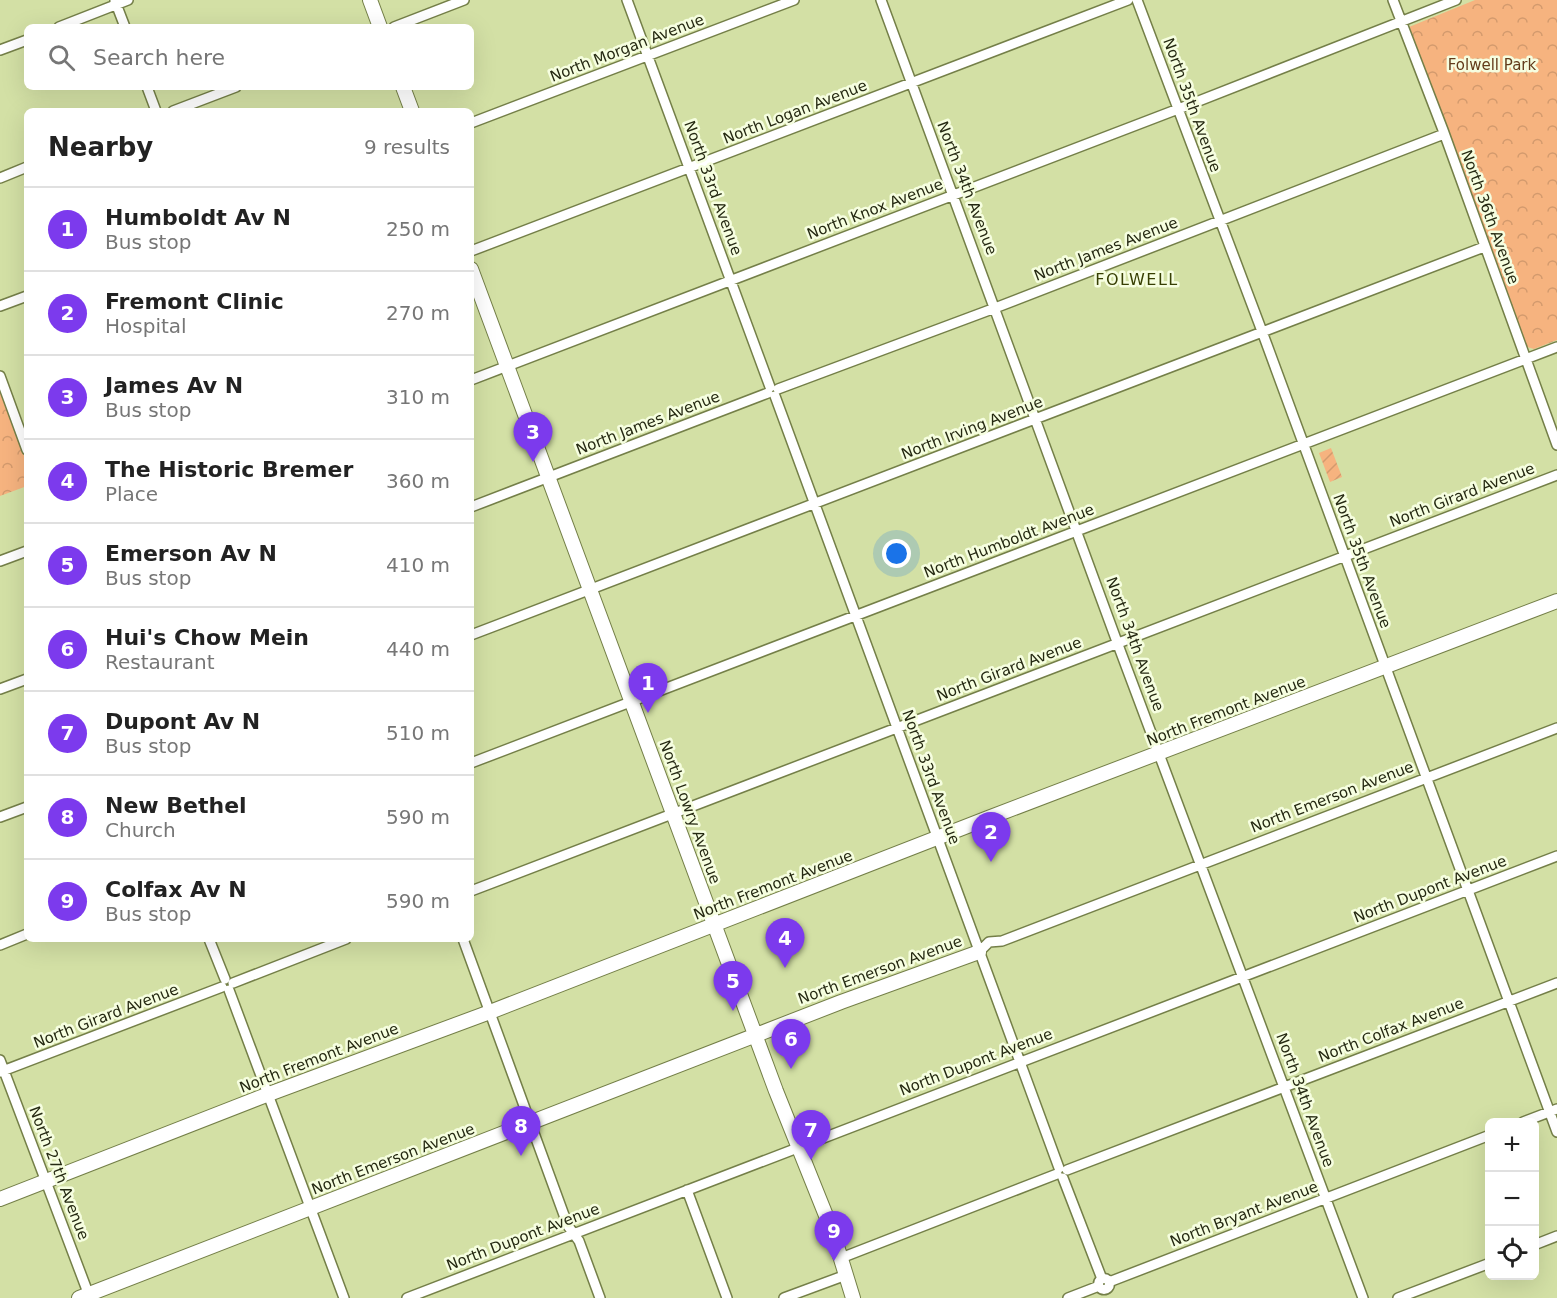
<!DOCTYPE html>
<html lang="en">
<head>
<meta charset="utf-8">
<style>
	:root { --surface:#fff; --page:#f2f2f2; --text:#222; --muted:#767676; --line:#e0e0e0; --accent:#7c3aed }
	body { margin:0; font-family:"DejaVu Sans",sans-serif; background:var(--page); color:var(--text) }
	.controls { position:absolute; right:18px; bottom:18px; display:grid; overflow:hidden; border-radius:9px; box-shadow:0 6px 24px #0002 }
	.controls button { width:54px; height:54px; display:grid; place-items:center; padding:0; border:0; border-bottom:2px solid var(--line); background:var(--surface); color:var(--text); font:30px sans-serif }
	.you { position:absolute; left:897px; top:554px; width:21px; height:21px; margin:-15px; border:4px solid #fff; border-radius:50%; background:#1a73e8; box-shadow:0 0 0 9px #1a73e833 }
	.badge { display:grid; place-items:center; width:39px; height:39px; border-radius:50%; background:var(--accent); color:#fff; font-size:20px; font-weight:700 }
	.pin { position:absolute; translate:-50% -50px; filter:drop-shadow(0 2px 3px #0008) }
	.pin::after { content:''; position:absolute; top:32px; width:21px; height:18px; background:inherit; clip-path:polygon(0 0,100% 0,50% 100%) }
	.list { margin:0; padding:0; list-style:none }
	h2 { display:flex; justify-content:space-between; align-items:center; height:78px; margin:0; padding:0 24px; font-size:26px }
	h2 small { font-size:20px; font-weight:400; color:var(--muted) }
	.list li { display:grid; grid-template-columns:39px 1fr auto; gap:18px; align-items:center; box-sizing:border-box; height:84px; padding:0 24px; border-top:2px solid var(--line) }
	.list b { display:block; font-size:22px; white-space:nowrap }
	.list p { margin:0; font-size:20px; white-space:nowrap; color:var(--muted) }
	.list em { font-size:20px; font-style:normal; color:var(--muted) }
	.icon { flex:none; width:33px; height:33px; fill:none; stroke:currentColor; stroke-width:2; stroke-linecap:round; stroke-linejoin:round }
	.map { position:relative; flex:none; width:1557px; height:1298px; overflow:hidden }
	.search { position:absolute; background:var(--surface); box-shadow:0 6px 24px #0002; left:24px; top:24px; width:450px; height:66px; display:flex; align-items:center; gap:15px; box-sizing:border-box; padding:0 21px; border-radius:9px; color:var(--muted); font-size:22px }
	.panel { position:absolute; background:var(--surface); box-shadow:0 6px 24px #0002; left:24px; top:108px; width:450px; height:834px; border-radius:9px }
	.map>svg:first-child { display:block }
</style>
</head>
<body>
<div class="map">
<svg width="1557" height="1298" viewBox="0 0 1557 1298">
	<defs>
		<pattern id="park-crowns" width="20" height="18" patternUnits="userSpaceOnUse" patternTransform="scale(1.5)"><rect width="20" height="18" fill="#f6b37f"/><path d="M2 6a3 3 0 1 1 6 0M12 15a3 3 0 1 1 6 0" fill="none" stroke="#d39a6d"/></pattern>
		<pattern id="garden-furrows" width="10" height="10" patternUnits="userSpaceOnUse" patternTransform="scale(1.5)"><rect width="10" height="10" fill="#f6b37f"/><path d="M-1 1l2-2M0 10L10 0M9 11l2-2" fill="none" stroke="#d39a6d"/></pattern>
	</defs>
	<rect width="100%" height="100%" fill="#d3e0a5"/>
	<!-- park -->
	<path fill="url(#park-crowns)" d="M1475,0H1557V340L1534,349L1527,347L1409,27Z
		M0,389L27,464V486L0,496Z"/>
	<!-- garden -->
	<path fill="url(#garden-furrows)" d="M1331,448L1342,477L1330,482L1319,453Z"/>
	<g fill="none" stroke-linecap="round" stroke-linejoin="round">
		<defs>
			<path id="street" d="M627,0L770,387
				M881,0L1120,650L1363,1298
				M1137,0L1260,326L1557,1132
				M1393,0L1443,130L1557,445
				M115,1L125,27
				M59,27L128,0
				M394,27L464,0
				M0,50L27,40
				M147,87L156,111
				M173,111L236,87
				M471,123L794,0
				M0,178L27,167
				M471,251L1128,0
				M0,306L27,296
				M0,376L27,450
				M471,380L1186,106L1456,0
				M778,389L995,308L1444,134
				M775,396L1059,1168
				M471,507L768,393
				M0,561L27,551
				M471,635L1484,247
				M0,689L27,679
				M471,763L1557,347
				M0,817L27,807
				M471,891L1557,475
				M209,939L225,979
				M463,939L568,1226L579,1241L600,1298
				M0,945L27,934
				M979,952L989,942L1002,941L1557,728
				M233,983L346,939
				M229,990L344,1298
				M0,1060L90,1298
				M0,1072L222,987
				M1523,1122L1557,1109
				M1067,1170L1557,983
				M1063,1178L1102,1279
				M687,1190L727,1298
				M1534,1245L1557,1236
				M841,1258L1057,1174
				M1098.5 1284a5.5 5.5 0 1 1 11 0a5.5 5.5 0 1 1-11 0Z
				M1109,1282L1490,1135
				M407,1298L1557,856
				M784,1298L846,1275
				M1068,1298L1099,1286
				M1398,1298L1490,1263"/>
			<path id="secondary" d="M370,0L380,27
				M403,87L412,111
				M471,269L776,1091L833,1233L853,1298
				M0,1199L269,1094L490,1012L988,818L1557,601
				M79,1298L841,1002L979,952"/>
		</defs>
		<!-- street casing -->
		<use href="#street" stroke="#747f48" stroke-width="12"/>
		<!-- secondary casing -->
		<use href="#secondary" stroke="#747f48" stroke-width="16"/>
		<!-- street -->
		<use href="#street" stroke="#fff" stroke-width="9"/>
		<!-- secondary -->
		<use href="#secondary" stroke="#fff" stroke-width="14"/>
	</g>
	<g text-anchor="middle" stroke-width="5" stroke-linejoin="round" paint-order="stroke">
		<!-- street labels -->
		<g font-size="15" fill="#252912" stroke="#f6fee0">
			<text transform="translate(627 48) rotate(-21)" y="5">North Morgan Avenue</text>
			<text transform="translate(1192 105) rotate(70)" y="5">North 35th Avenue</text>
			<text transform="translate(795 112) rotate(-21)" y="5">North Logan Avenue</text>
			<text transform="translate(713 188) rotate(70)" y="5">North 33rd Avenue</text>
			<text transform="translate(967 188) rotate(69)" y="5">North 34th Avenue</text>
			<text transform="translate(875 209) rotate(-21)" y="5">North Knox Avenue</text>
			<text transform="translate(1490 217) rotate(70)" y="5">North 36th Avenue</text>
			<text transform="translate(1106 249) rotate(-21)" y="5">North James Avenue</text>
			<text transform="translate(648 423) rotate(-21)" y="5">North James Avenue</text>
			<text transform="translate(972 428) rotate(-21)" y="5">North Irving Avenue</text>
			<text transform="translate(1462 495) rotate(-21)" y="5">North Girard Avenue</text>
			<text transform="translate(1009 541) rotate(-21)" y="5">North Humboldt Avenue</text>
			<text transform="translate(1362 561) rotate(70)" y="5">North 35th Avenue</text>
			<text transform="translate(1135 644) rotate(70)" y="5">North 34th Avenue</text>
			<text transform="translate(1009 669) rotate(-21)" y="5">North Girard Avenue</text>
			<text transform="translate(1226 711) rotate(-21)" y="5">North Fremont Avenue</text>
			<text transform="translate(931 777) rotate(70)" y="5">North 33rd Avenue</text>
			<text transform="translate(1332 797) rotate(-21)" y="5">North Emerson Avenue</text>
			<text transform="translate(690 812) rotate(70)" y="5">North Lowry Avenue</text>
			<text transform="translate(773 885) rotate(-21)" y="5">North Fremont Avenue</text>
			<text transform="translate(1430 889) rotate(-21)" y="5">North Dupont Avenue</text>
			<text transform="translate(880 970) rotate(-20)" y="5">North Emerson Avenue</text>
			<text transform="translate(106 1016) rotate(-21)" y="5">North Girard Avenue</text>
			<text transform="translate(1391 1030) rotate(-21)" y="5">North Colfax Avenue</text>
			<text transform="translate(319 1058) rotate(-21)" y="5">North Fremont Avenue</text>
			<text transform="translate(976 1062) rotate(-21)" y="5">North Dupont Avenue</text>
			<text transform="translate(1305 1100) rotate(70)" y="5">North 34th Avenue</text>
			<text transform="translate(393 1159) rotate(-21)" y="5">North Emerson Avenue</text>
			<text transform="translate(59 1173) rotate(69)" y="5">North 27th Avenue</text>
			<text transform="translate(1244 1214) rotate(-21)" y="5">North Bryant Avenue</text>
			<text transform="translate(523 1237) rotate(-21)" y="5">North Dupont Avenue</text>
		</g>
		<!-- park labels -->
		<g font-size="15" fill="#633b1a" stroke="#f6fee0">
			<text x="1492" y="70">Folwell Park</text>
		</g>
		<!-- neighbourhood labels -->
		<g font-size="16" letter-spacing="1.5" fill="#373f03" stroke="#f6fee0">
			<text x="1137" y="285">FOLWELL</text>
		</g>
	</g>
</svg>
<div class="controls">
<button>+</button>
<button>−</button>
<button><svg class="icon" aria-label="locate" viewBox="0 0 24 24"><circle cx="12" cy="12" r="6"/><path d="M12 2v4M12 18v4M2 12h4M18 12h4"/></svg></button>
</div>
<div class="you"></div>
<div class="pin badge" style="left:648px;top:713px">1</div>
<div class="pin badge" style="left:991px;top:862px">2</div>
<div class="pin badge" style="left:533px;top:462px">3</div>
<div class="pin badge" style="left:785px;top:968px">4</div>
<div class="pin badge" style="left:733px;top:1011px">5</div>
<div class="pin badge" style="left:791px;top:1069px">6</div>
<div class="pin badge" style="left:811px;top:1160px">7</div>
<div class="pin badge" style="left:521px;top:1156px">8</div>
<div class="pin badge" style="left:834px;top:1261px">9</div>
<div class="search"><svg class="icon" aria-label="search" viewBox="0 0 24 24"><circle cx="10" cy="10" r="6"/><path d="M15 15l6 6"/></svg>Search here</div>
<section class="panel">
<h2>Nearby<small>9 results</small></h2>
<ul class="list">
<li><span class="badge">1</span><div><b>Humboldt Av N</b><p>Bus stop</p></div><em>250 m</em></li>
<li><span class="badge">2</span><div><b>Fremont Clinic</b><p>Hospital</p></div><em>270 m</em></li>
<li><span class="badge">3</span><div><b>James Av N</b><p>Bus stop</p></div><em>310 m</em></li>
<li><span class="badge">4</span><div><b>The Historic Bremer</b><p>Place</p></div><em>360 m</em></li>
<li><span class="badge">5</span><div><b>Emerson Av N</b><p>Bus stop</p></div><em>410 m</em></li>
<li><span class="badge">6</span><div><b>Hui's Chow Mein</b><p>Restaurant</p></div><em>440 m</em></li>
<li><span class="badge">7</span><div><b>Dupont Av N</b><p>Bus stop</p></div><em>510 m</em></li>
<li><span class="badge">8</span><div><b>New Bethel</b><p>Church</p></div><em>590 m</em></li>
<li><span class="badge">9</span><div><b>Colfax Av N</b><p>Bus stop</p></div><em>590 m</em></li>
</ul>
</section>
</div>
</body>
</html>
